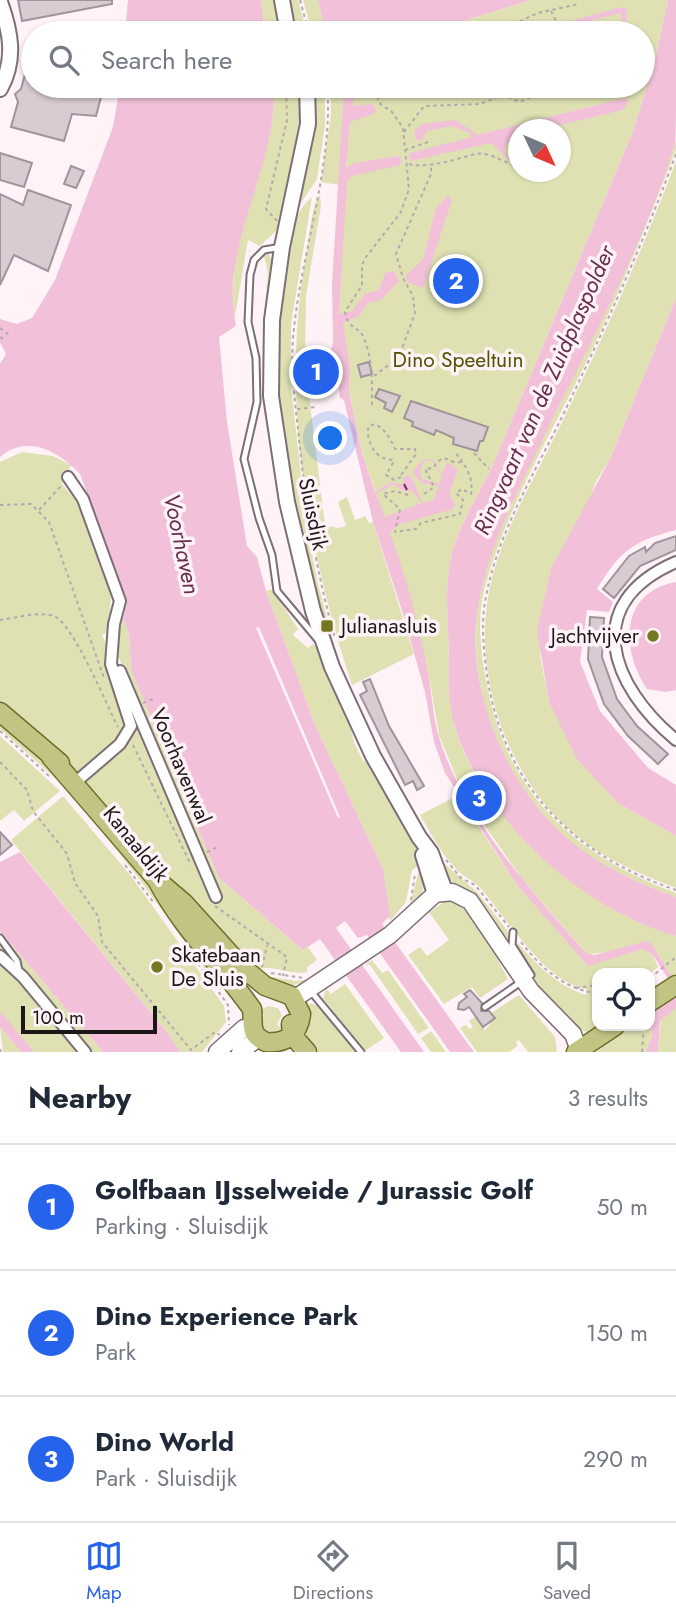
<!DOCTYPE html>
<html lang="en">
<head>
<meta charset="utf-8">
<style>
	:root { --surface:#fff; --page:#f6f6f7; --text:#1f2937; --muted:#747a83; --line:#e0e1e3; --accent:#2563eb }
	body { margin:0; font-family:Jost,sans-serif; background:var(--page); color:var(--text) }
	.controls { position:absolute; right:21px; bottom:21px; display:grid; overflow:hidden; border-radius:14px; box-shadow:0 2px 5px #0004 }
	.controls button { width:63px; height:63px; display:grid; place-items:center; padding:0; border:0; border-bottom:2px solid var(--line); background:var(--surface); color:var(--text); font:35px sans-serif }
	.compass { position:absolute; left:508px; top:119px; width:63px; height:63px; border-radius:50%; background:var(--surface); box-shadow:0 2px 5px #0004; rotate:134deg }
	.scale { position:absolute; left:21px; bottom:18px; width:136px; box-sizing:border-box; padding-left:7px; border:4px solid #1b1618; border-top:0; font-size:19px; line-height:24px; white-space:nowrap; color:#1b1618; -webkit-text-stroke:5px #fff3f8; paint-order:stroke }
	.you { position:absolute; left:331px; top:439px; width:24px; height:24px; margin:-18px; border:5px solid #fff; border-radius:50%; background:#1a73e8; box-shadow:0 0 0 10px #1a73e833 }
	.badge { display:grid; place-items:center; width:46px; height:46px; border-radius:50%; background:var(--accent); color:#fff; font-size:23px; font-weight:700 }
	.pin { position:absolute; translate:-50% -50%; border:4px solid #fff; box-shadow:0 2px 7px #0006 }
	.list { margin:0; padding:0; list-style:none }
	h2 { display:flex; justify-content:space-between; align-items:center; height:91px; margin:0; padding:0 28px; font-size:30px }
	h2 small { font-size:23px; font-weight:400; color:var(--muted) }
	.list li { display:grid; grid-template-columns:46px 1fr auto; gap:21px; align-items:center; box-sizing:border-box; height:126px; padding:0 28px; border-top:2px solid var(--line) }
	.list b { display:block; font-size:26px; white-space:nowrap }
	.list p { margin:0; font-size:23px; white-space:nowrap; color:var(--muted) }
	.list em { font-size:23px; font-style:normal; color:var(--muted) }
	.icon { flex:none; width:38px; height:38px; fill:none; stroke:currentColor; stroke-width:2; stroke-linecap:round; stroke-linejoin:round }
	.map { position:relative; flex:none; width:676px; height:1052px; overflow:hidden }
	.search { position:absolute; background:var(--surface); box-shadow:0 2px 5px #0004; left:21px; right:21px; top:21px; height:77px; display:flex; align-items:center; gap:18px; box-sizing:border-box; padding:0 24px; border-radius:38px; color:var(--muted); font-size:26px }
	.sheet { height:469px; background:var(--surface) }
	nav { display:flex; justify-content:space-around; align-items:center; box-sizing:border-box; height:98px; border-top:2px solid var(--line); background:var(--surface); font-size:19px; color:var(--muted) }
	nav a { display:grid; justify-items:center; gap:4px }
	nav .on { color:var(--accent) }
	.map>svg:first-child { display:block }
</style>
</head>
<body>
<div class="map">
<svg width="676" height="1052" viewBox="0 0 676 1052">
	<rect width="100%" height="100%" fill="#fff3f8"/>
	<!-- green -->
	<path fill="#dfe1b3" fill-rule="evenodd" d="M261,0H278L284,33H265Z
		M286,0H298L307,33H293Z
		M303,0H318L326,33H312Z
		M531,0H668L654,64L632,134L493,465C478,497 457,526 450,562C444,596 449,629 449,663C450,685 449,705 455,727C481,819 586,909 676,936V984L652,944C636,946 598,956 586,953L522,879L463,794L439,735L429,675L402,570L362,453L349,391L350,366L339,314L347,148L354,86H643V33H425ZM518,130H560V172H518Z
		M274,86H302L304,113L279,228L260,246L248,240L235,316C222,237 278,164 274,86Z
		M311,86H325V126L317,179L295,212Z
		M330,86H344L339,185L321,182L331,114Z
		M676,140V150C650,217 623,284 592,350C555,428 506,506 484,591C477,619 481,652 486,680C506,793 572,854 676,893V897C636,883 592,863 560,835C500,782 467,686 478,608C489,532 533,460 566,392C606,309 644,226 676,140Z
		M676,161V298L610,459L595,483L540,655L549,702L618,803L676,836V888C645,876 613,863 586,843C515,792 475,691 487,604C496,538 536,477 564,418C605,334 643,249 676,161Z
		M320,195L321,206L306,296L305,363L325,525L338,528L346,526L338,502L347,497L355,520L365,516L369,523L373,522L414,654L352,685C307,549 279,395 307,251C310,235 311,207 320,195Z
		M312,197L291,324V386L306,521L317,580L343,678C302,550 263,413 284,275C288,248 290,215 312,197Z
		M268,253L274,264L271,434L269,435L263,376V328L268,273L264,256Z
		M22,452L53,456L71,465L62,484L78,503L111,592L109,634L108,632L102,635L107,646L106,659L126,719L125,732L82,773L76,772L0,706V462Z
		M272,589L298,629L293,635L308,648L313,644L318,649L346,711L354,742L363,761L366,762L385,795H389L423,862L412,870L406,902L390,921L383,869L315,725L266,591Z
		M121,618L125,620L129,632L131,670L219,878L303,950L308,947L317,960L307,967V972C289,976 270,962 254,971L140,849L87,783L90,776L134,730L114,665L220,898L114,646Z
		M0,721L37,752L64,782V786L0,729Z
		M0,736L60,791L24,821L14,810L0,821Z
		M69,791L117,839L225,987L220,990L134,872Z
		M458,795L517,885L595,962L643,949L653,955L658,967L650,974L597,973V1026H605L590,1033L572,1028L532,980L535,977L514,942H517C536,964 557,986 586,995V989C545,983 507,918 481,889C474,880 463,877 456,869C441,853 431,834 420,815Z
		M63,796L131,876L224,1006L226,1022L202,1052H180L170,1036L11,840Z
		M445,864L477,892L507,930L511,948L473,895L450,880L440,865Z
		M424,869C426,890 422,897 408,912L418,874Z
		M446,901C473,901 496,957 508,979L480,998L472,987L444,1004L408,955L420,947L427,956L449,940L429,912Z
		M0,931L103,1052H89L27,976L0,951Z
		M0,959L21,979L81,1052H34L0,1013Z
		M372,960L382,973L388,970L429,1028L418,1034L370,965L365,964Z
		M260,975L296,981L309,979C291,991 279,983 260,975Z
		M345,984L384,1038L365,1051L323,998L326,988L331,994Z
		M519,995L555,1037L557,1052H528L519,1040L516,1042L518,1046L509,1052H477L460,1028L466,1025L470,1029L473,1027L469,1021L475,1017L485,1030L495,1018L491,1013Z
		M310,1003L321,1007L357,1052H315C304,1036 300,1021 310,1003Z
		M269,1006L278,1008L282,1015L277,1024L281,1029L272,1032L265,1030L261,1023L264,1015L259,1010Z
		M676,1008V1052H658L661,1018Z
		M650,1022L652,1035L646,1052H597L625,1026H650Z
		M0,1027L21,1052H3Z
		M431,1031L446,1052H431L421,1038Z"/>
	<!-- water -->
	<path fill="#f2c1d9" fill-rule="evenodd" d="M128,0H261L265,33H125Z
		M318,0H531L425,33H326Z
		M668,0H676C676,33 676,67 676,100C676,114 676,130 675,143C647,239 588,346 544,437C515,496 482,558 476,625C473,670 485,717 506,758C543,833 598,869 676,897V936C581,908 485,823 455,727C448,706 449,685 449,663C449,629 444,596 450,562C457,526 478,497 493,465L632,134L654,64Z
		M621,7L627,10L626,33H623L621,13L543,33H527Z
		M120,86H274C277,148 244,206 235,267C231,286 233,307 236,326L219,337L227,422L247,546L257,557L266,591L315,725L383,869L390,916L382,924L474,1052H450L367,935L358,938L345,921L336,928L424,1052H401L320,939L303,950L219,878L131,670L129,632L123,619L127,601L80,474C60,453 28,433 0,457V364L6,354L0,342V319L17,324L32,318L55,280L113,127Z
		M344,86H354L353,106L372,104L376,109L374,114L350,122L346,168L355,163L400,156L402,161L400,165L352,176L347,182L339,314L352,311L365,294L379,290L385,273L394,271L399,281L381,300L368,303L359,316L343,323L350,367L349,391L362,453L375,492L392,482L403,485V478L408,475C417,482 416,494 424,503L434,499L439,486L421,483L413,472L422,460H433L442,475L447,462L458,470L449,494L455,504L453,509L397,525L390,533C407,579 420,629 429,677C432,696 433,715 438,734C462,816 531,890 586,953L595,955L646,941L652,944L676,984V991L653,955L643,949L588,966L517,885L445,773L434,742L425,692L404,617L373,522L344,400L340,398L334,354L330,352L333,343L332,284ZM423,461H432L442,477L439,484L422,479L420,472ZM394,484L403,491H412L422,503L385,517L376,494Z
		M455,86H491L445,97L443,89Z
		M625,98L628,101L623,110L543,129L518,130V136L513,137L505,147V153L512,158L510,161L491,143L411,161L409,154C428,147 450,144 471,137L470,133L452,126L427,131L422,140H416L414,131L422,124L456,120L478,135Z
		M448,196L452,200L423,288L407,282L405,276L423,259L436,208Z
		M676,298V530C633,541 620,551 597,589L613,602L609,612L587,610L580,662L600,711L648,768L676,785V836L618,803L577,759L549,702L537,631L551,569L610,459Z
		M676,582V690L666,692L647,689C621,651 619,592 676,582Z
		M20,852L170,1036L180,1052H103L0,931V862Z
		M676,994V1008L660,1021L658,1052H646L652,1035L650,1013Z
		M0,1013L5,1017L34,1052H21L0,1027Z"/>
	<!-- pier -->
	<path fill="#fff3f8" d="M259,627L340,817L338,818L256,628Z"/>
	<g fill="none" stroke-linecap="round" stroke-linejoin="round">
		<!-- ferry -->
		<path stroke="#692e4f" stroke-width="2" stroke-dasharray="9 7" stroke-linecap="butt" d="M404,484L407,490"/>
	</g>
	<!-- building -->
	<path fill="#d9cbd2" stroke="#a1939a" stroke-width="2" d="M18,0H112V4L22,21Z
		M31,52L33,86H104L96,116L72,114L64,141L11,127L18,102L15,94L21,89Z
		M0,153L32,163L24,187L0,180Z
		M71,166L84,171L76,188L64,184Z
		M28,190L71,205L48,271L14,255L0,285V194L23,205Z
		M369,362L372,374L361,377L358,365Z
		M379,389L400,396L392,412L384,408L386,403L375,397Z
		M411,401L488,427L483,441H480L477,451L453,444L454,438L436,430L434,435L412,426L413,422L404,418Z
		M676,536V550L640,566L614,598L603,589L629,556L645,547L646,552L655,543Z
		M590,617L604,618L602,657L617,699L637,726L668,754L658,764L628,736L604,704L588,659Z
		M370,679L389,726L424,786L417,790L413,781L405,785L360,695L367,691L363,682Z
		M0,832L12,845L0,855Z
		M470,990L482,1003L481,1011H489L495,1018L483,1027L469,1007L464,1010L458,1009L459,1003L467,997L464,994Z"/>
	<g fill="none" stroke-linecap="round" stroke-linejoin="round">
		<defs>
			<path id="service" d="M282,247L264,250L254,260L250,275L248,322L256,358L257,402L244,459L259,518L272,555L277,591L318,640
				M0,938L17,961L19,971
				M313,994L361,1052
				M485,1007L531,975L512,945L513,932"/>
			<path id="minor" d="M68,477L83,499L120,601L114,624L111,664L131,726L120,744L77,781
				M676,562C579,604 611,686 676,740
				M120,671L216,897
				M0,956L23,977L85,1052"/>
			<path id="tertiary" d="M282,0L288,33
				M0,2C11,32 16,60 0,89
				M307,86L308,124L282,247L272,320L271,396L287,502L313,611L332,667L373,756L419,837L431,853L445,891
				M423,855L435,894"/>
			<path id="secondary" d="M294,999L390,935L435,894L452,892L470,901L531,991L573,1034L579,1050
				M217,1052L244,1028
				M240,1052L253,1042"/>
			<path id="primary" d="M0,712L60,763
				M51,757L157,880L184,903L241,966L265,986L292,996L301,1014C299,1034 286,1044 266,1042C248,1034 254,1024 252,1009C221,965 182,928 157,880
				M650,1002L676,985
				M291,1024L292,1035L307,1052
				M576,1052L615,1026"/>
		</defs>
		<!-- service casing -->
		<use href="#service" stroke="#7c6f75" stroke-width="9"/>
		<!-- minor casing -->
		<use href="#minor" stroke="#7c6f75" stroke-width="14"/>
		<!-- tertiary casing -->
		<use href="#tertiary" stroke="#7c6f75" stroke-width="18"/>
		<!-- secondary casing -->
		<use href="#secondary" stroke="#7c6f75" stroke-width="19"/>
		<!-- primary casing -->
		<use href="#primary" stroke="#6e6d29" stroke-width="21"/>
		<!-- path -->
		<path stroke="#b4aaae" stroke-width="2" stroke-dasharray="3.5 3.5" stroke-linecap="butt" d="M300,0L309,33
			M551,11L562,33
			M474,33L488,25L507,27L538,13L579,4
			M327,86C334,161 302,251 294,328C290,361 294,395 298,429C305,500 315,568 335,638
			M376,89H386
			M404,132L424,106L480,104L503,95L520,102L547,89L580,86
			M405,150L431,141
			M676,154C643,244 604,330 562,417C533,476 496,536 485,602C481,626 484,652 487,676C504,786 573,855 676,890
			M560,157L568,155
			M409,164C427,169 457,159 475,154C491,151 503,164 518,165
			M277,221L266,209L287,120L286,86
			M0,328L9,335
			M0,337L5,340
			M374,376L399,357L415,313L413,296L403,278L396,254L431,174V164
			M372,405C372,382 373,361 364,338C359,326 348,330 345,312L362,285V265L366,257L401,212L409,189L403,128L392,112L379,103L374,86
			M297,409L317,407
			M474,453L489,469
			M401,477L394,480L386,475L394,461C391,459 387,460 384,458C373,455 365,436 369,426L375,424C386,430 390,438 395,449H415L416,454L401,475
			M424,494L434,487L425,469L433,468C446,449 447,465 461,462
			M408,495L395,491L383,494L400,509L395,532L416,529L421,523L460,514L463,500L456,493L462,489L471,494C474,477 465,465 455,452
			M0,505L31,504L49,522L104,678
			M39,510L61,486
			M0,620C16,618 38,611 54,616C73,623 107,706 118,727
			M143,703L155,698
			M0,731L49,776
			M133,745L191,865
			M165,756L177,751
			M0,762L27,790L33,811L67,854L75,883L98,916L102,942L191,1050L215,1032L220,1035
			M191,807L199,804
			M207,852L218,847
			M446,860L461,878L475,885L509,927
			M125,865L154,903
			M411,900L415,874
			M215,906L287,957L283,976
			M521,942C540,967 565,990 597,993
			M194,958L228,1005L229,1025
			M262,967L267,945
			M271,973L303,978
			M650,978L676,957
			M576,988L597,985
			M0,1049L1,1052
			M642,1052L644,1026"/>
		<!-- service -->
		<use href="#service" stroke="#fff" stroke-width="5"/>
		<!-- minor -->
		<use href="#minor" stroke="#fff" stroke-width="10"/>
		<!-- tertiary -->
		<use href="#tertiary" stroke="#fff" stroke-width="14"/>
		<!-- secondary -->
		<use href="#secondary" stroke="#fff" stroke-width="16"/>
		<!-- primary -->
		<use href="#primary" stroke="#c2c484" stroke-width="18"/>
	</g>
	<!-- markers -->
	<g fill="#76781f" stroke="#fff3f8" stroke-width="2.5">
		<rect x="320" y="619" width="14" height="14" rx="3.5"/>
		<circle cx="653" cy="636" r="7"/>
		<circle cx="157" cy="967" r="7"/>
	</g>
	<g text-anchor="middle" stroke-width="7" stroke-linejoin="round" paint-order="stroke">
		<!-- park labels -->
		<g font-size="21" fill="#515200" stroke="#fff3f8">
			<text x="458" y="367">Dino Speeltuin</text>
		</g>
		<!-- street labels -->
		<g font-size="21" fill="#1b1618" stroke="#fff3f8">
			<text transform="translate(313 514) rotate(78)" y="7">Sluisdijk</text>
			<text transform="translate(181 766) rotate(67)" y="7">Voorhavenwal</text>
			<text transform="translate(136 844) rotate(51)" y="7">Kanaaldijk</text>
		</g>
		<!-- poi labels -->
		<g font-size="21" fill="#1b1618" stroke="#fff3f8" text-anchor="start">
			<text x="341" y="633">Julianasluis</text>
			<text x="639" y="643" text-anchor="end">Jachtvijver</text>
			<text x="171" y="962">Skatebaan<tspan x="171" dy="24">De Sluis</tspan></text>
		</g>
		<!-- water labels -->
		<g font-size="23" font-style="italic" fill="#692e4f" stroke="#fff3f8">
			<text transform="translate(544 390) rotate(-66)" y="8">Ringvaart van de Zuidplaspolder</text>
			<text transform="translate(182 544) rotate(78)" y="8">Voorhaven</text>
		</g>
	</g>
</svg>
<div class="controls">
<button><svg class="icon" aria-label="locate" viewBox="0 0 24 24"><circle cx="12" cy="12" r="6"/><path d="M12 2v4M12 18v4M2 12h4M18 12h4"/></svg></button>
</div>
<svg class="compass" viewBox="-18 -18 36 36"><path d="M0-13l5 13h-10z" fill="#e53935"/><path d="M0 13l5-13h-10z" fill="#747a83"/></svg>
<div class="scale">100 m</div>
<div class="you"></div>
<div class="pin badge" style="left:316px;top:372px">1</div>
<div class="pin badge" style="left:456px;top:281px">2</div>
<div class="pin badge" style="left:479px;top:798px">3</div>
<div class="search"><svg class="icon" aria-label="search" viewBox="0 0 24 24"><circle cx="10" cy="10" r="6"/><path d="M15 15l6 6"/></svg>Search here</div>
</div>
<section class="sheet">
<h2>Nearby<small>3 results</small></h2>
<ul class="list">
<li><span class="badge">1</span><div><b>Golfbaan IJsselweide / Jurassic Golf</b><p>Parking · Sluisdijk</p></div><em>50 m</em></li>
<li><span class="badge">2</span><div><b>Dino Experience Park</b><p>Park</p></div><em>150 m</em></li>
<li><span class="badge">3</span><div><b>Dino World</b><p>Park · Sluisdijk</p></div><em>290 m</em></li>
</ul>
</section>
<nav>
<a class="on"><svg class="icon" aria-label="map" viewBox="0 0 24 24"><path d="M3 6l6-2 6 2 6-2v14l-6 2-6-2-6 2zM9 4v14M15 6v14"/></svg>Map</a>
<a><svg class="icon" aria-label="directions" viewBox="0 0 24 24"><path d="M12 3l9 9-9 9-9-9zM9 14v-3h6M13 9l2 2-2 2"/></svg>Directions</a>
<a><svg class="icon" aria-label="saved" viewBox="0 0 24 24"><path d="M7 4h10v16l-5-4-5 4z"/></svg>Saved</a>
</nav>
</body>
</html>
